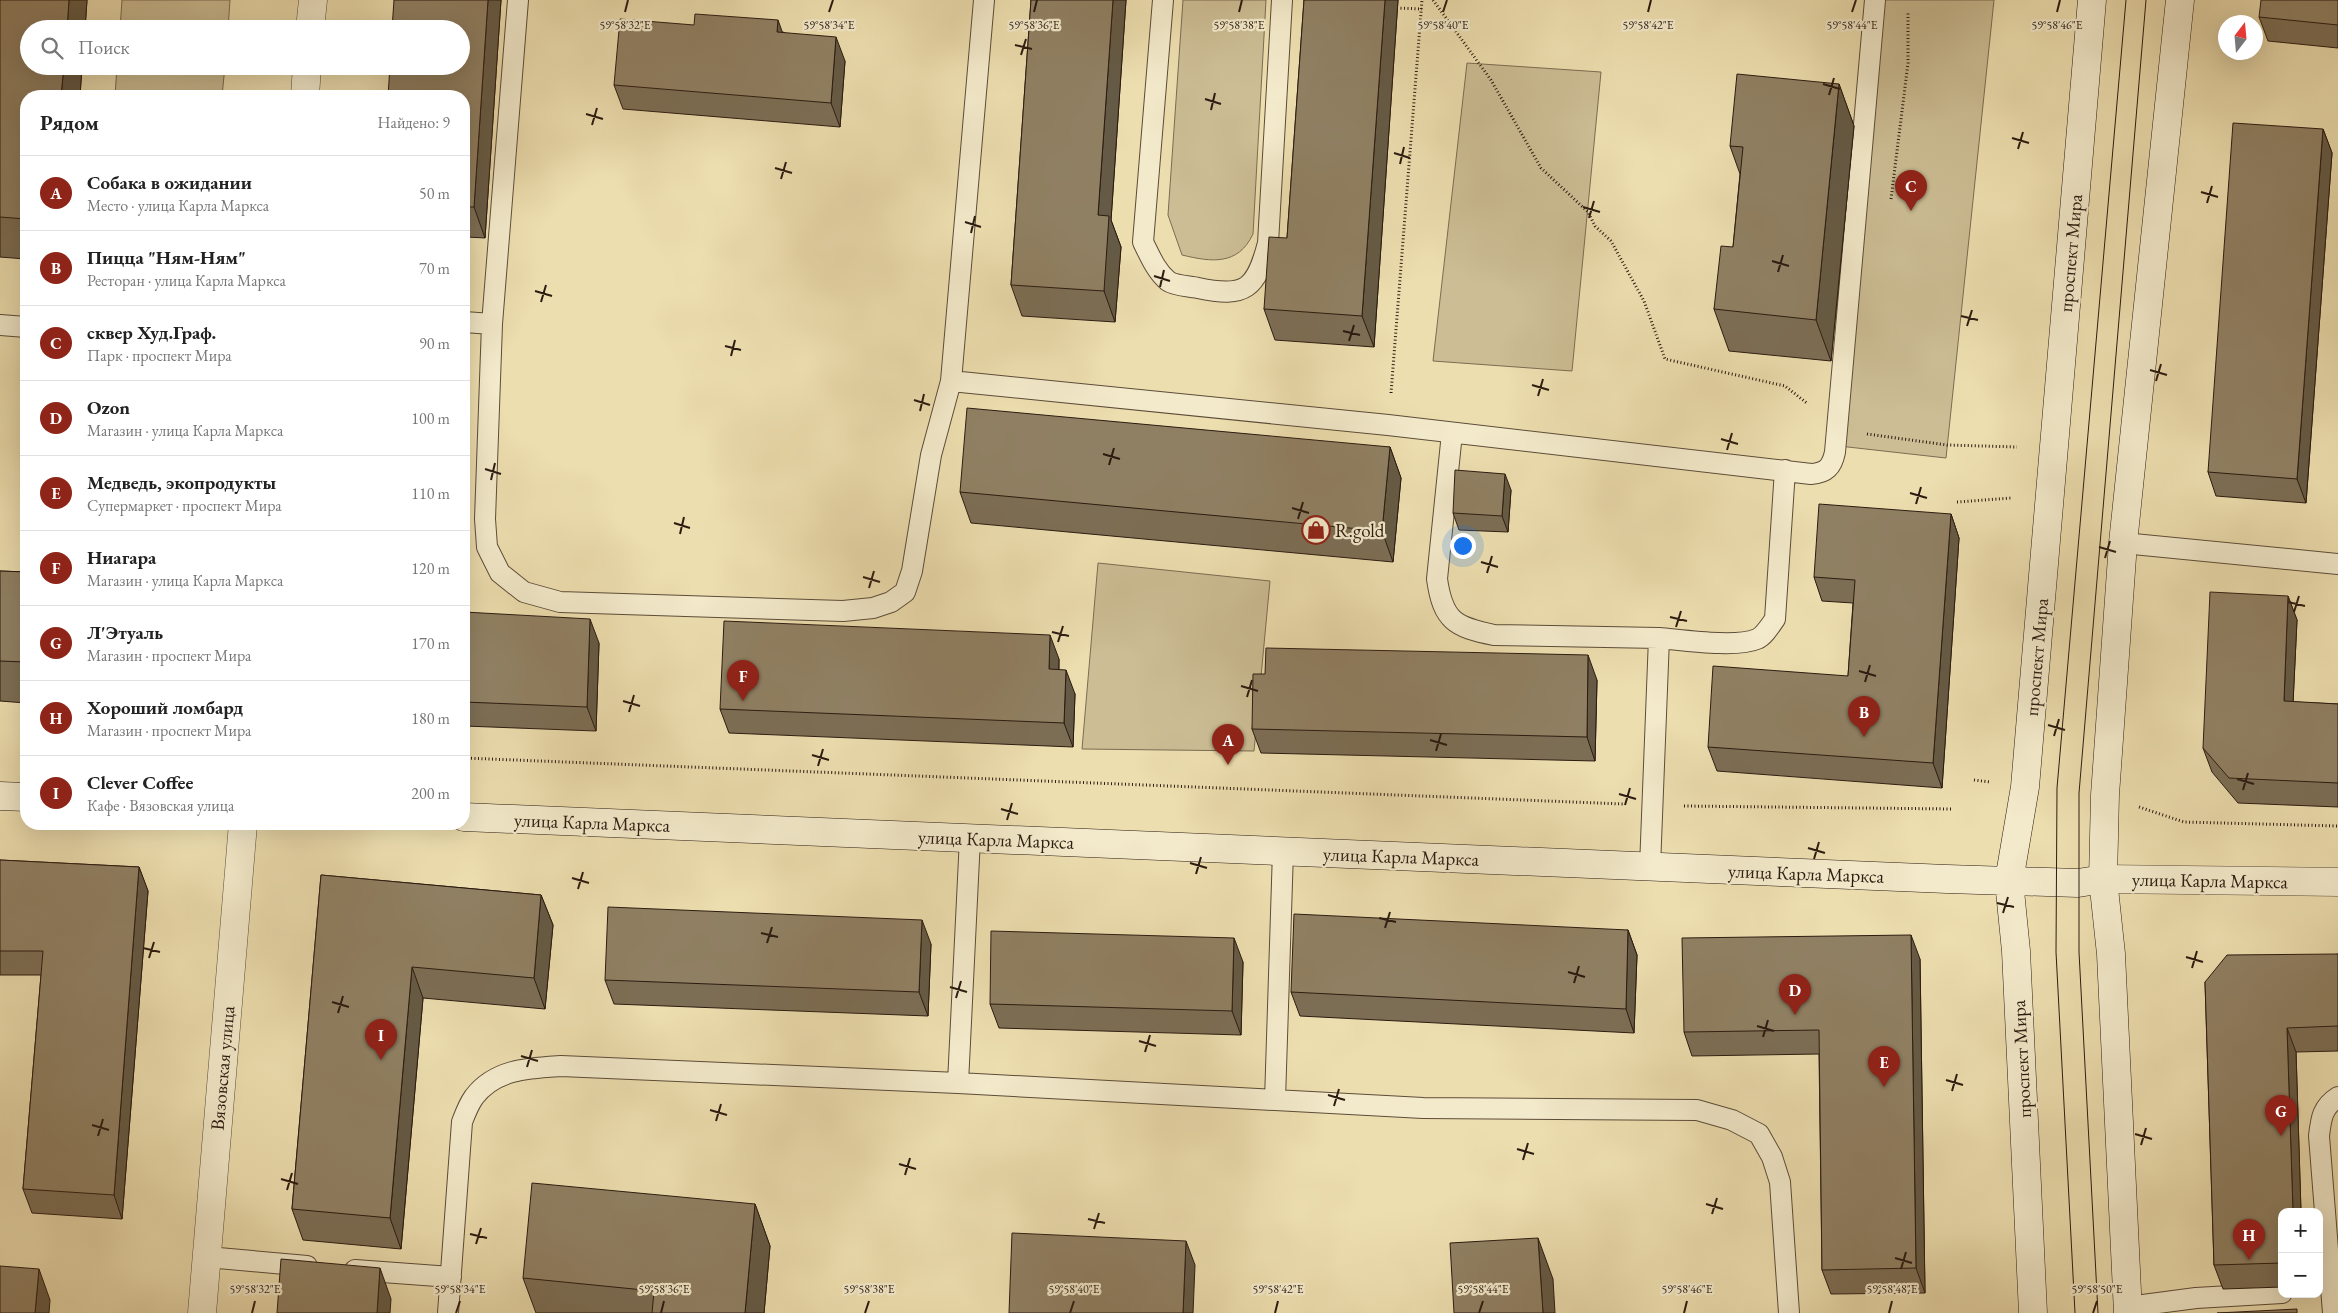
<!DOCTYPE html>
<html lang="ru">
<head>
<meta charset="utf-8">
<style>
	:root { --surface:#fff; --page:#f2f2f2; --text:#222; --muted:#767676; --line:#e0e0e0; --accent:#8f2418 }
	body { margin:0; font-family:"EB Garamond",serif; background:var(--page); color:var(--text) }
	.controls { position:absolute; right:15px; bottom:15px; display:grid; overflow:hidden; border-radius:10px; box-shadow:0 5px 20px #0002 }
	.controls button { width:45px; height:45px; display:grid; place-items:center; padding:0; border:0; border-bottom:1px solid var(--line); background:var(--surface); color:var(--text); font:25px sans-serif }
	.compass { position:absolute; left:2218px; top:15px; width:45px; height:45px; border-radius:50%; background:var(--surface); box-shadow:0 5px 20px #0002; rotate:16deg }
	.you { position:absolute; left:1462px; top:545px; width:18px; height:18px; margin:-12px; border:4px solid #fff; border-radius:50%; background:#1a73e8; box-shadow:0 0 0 8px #1a73e833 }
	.badge { display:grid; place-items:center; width:32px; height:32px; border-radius:50%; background:var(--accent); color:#fff; font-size:16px; font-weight:700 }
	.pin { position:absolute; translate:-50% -41px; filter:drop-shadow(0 1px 2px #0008) }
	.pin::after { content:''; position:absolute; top:26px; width:18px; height:15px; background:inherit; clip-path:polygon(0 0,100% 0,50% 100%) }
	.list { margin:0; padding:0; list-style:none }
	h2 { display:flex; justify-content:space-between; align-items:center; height:65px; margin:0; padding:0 20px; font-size:21px }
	h2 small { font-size:16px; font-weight:400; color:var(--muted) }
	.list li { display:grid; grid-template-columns:32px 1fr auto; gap:15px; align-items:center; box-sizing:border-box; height:75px; padding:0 20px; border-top:1px solid var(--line) }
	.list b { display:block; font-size:19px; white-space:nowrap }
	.list p { margin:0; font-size:16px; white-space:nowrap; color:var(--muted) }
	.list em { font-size:16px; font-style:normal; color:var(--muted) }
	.icon { flex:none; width:28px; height:28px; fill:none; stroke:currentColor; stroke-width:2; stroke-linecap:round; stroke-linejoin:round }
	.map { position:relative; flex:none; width:2338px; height:1313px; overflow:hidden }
	.search { position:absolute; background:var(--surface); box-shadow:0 5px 20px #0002; left:20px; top:20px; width:450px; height:55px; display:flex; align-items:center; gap:12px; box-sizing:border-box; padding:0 18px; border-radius:28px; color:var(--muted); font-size:19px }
	.panel { position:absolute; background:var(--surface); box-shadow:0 5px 20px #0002; left:20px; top:90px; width:450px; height:740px; border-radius:20px }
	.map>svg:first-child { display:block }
</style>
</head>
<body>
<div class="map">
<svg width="2338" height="1313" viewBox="0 0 2338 1313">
	<rect width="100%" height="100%" fill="#eddeaf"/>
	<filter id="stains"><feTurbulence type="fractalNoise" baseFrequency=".004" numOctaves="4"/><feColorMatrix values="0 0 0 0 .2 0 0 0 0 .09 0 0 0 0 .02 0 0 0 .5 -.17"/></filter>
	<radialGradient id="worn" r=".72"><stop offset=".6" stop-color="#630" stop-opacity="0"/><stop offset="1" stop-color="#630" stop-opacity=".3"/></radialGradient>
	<!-- green -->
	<path fill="#ccbd94" stroke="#7c6c52" d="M122,0H230L228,29H120Z
		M1183,0H1266L1253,234C1238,266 1211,262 1182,255L1168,215Z
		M1867,0H1994L1946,458L1830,445Z
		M1467,63L1601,72L1572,371L1433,361Z
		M117,66H225L222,96H115Z
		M1098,563L1270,581L1254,751L1082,749Z"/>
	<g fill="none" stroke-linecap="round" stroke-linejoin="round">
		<defs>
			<path id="lane" d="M518,0L492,324L485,519L487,547L500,573L524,592L560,602L843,611L873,608L891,602L905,592L912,571L931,455L951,381L984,0
				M1163,0L1143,242C1150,256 1156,271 1168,281C1175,286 1189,286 1198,288C1246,298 1256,289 1268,243L1282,0
				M464,322L492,324
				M0,325L26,327
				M951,381L1388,425L1811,474C1826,473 1832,467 1835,452L1875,0
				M1452,433L1437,579C1443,621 1455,627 1494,635L1659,638
				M2123,543L2338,564
				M1650,867L1659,638C1683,640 1736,648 1757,639C1764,636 1770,626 1775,619L1785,470
				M958,1083L970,838
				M1275,1100L1283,851
				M207,1257L307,1266
				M355,1270L451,1277
				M2128,1307L2196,1298L2282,1293
				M448,1313L462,1122C465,1114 469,1104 474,1097C495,1069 529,1068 561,1066L958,1083L1423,1108L1697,1110L1732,1120L1759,1134L1772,1157L1780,1182L1789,1313
				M2333,1313L2319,1136C2321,1119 2322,1107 2338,1097"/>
			<path id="street" d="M310,29L313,0
				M305,96L307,66
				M2103,879L2338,882
				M202,1313L243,824"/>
			<path id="secondary" d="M0,796L26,797
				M464,817L1947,879L2078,883L2103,879
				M2033,1313L2016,951L2009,881L2025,787L2092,0
				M2128,1313L2111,954L2103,879L2105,795L2123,543L2180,0"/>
		</defs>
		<!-- lane casing -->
		<use href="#lane" stroke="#5c4c38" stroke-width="22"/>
		<!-- street casing -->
		<use href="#street" stroke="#5c4c38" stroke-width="29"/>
		<!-- secondary casing -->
		<use href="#secondary" stroke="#2b1b11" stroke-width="29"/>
		<!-- path -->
		<path stroke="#2b1b11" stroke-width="3" stroke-dasharray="1 2.5" stroke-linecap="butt" d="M1433,0L1491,80L1541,168L1588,212L1595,226L1611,241L1644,301L1665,359L1785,386L1808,404
			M1397,8L1422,9
			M1891,199L1908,63V11
			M1391,393L1422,0
			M1867,434L1947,445L2017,447
			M1957,502L2011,498
			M464,758L1623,804
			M1974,780L1990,782
			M1684,806L1953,809
			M2139,807L2184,822L2338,826"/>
		<!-- lane -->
		<use href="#lane" stroke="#f3eacb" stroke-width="20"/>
		<!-- street -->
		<use href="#street" stroke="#f3eacb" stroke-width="28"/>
		<!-- secondary -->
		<use href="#secondary" stroke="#f3eacb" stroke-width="28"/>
		<!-- tram -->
		<path stroke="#2b1b11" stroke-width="1" d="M2075,1313L2056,952L2057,788L2126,0
			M2098,1313L2079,952V793L2146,0"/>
	</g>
	<!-- wall -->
	<path fill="#7c6e55" stroke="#2b1b11" d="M0,0H87L85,29H29V66H82L80,96H26V259L0,257Z
		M394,0H501L485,238L467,237L464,278V96Z
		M1031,0H1126L1111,220L1121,247L1115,322L1022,316L1011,285Z
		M1304,0H1398L1374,347L1275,340L1264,309L1287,238Z
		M2338,0V48L2268,41L2259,17Z
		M783,32L845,61L840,127L623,109L614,85Z
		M1839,84L1854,126L1831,361L1729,351L1714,309L1733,247L1740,174L1730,146Z
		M2323,129L2332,153L2306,503L2216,496L2208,472Z
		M1390,447L1401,478L1393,562L971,523L960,492Z
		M1511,490L1508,532L1459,530L1453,513Z
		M1951,514L1959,538L1942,788L1717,771L1708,747L1848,676L1853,603L1822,601L1814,577Z
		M0,571L26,572V703L0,701Z
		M2288,596L2297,620L2293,702L2338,704V807L2238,803L2212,772L2203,748Z
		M464,612L599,643L596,731L464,726Z
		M1059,659V669L1075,694L1073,747L729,733L720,709Z
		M1265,674L1597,680L1595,761L1261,753L1252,729Z
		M0,860L139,867L148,891L122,1219L32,1213L23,1189L41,975H0Z
		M321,875L541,895L553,925L545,1009L423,998L401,1249L303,1240L292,1209Z
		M1628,930L1637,955L1634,1033L1300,1016L1291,992Z
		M931,944L928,1016L614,1004L605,980Z
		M2338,954V1051L2296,1052L2301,1212H2282V1287L2223,1289L2214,1265L2205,982Z
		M1920,959L1925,1293L1831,1294L1822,1270L1819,1054L1692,1056L1684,1032Z
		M1243,962L1241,1035L999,1028L990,1004Z
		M755,1204L770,1246L764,1313H536L523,1278Z"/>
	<!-- shaded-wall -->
	<path fill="#655a45" stroke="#2b1b11" d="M69,0H87L85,29H67Z
		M488,0H501L485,238L474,207Z
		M1113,0H1126L1111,220L1121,247L1115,322L1104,291L1098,215Z
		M1385,0H1398L1374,347L1362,316Z
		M778,20L787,45L777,32Z
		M836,37L845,61L840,127L831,103Z
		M64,66H82L80,96H61Z
		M1839,84L1854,126L1831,361L1816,320Z
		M2323,129L2332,153L2306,503L2297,479Z
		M464,228L467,237L464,278Z
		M1390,447L1401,478L1393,562L1382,531Z
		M1505,474L1511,490L1508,532L1502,516Z
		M1951,514L1959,538L1942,788L1933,763Z
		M2288,596L2297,620L2292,725L2284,701Z
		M590,619L599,643L596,731L587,707Z
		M1050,635L1059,659L1058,693L1049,669Z
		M1588,655L1597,680L1595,761L1587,737Z
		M1066,670L1075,694L1073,747L1064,723Z
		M139,867L148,891L122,1219L114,1195Z
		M541,895L553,925L545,1009L534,978Z
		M922,920L931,944L928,1016L919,992Z
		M1628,930L1637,955L1634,1033L1626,1009Z
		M1911,935L1920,959L1925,1293L1916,1268Z
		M1234,938L1243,962L1241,1035L1232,1011Z
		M412,967L423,998L401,1249L390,1218Z
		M2287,1028L2296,1052L2301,1212H2293Z
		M755,1204L770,1246L764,1313H745Z
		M1538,1238L1553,1279L1555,1313H1543Z
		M1186,1241L1195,1265L1193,1313H1183Z
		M380,1268L391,1299L390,1313H377Z
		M39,1269L50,1300L49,1313H35Z"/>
	<!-- building -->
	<path fill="#908063" stroke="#2b1b11" d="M0,0H69L67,29H29V66H64L61,96H26V219L0,217Z
		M394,0H488L474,207H464V96H388L390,66H461V29H392Z
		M1031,0H1113L1098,215L1109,216L1104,291L1011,285Z
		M1304,0H1385L1362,316L1264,309L1269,237L1287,238Z
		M2261,0H2338V25L2259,17Z
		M695,14L778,20L777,32L836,37L831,103L614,85L620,19L694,25Z
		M1737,74L1839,84L1816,320L1714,309L1721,246L1733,247L1743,147L1730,146Z
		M2233,123L2323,129L2297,479L2208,472Z
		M967,408L1390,447L1382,531L960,492Z
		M1455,470L1505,474L1502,516L1453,513Z
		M1819,504L1951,514L1933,763L1708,747L1713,666L1848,676L1855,580L1814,577Z
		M0,571L26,572V662L0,661Z
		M2210,592L2288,596L2284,701L2338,704V783L2229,778L2203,748Z
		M464,612L590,619L587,707L464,702Z
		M724,621L1050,635L1049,669L1066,670L1064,723L720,709Z
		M1266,648L1588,655L1587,737L1252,729L1253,674H1265Z
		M0,860L139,867L114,1195L23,1189L43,951H0Z
		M321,875L541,895L534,978L412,967L390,1218L292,1209Z
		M608,907L922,920L919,992L605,980Z
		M1294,914L1628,930L1626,1009L1291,992Z
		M991,931L1234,938L1232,1011L990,1004Z
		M1911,935L1916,1268L1822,1270L1819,1030L1684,1032L1682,938Z
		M2338,954V1026L2287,1028L2293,1212H2282V1263L2214,1265L2205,982L2227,955Z
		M532,1183L755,1204L745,1313H652L654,1291L523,1278Z
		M1012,1233L1186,1241L1183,1313H1009Z
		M1538,1238L1543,1313H1454L1450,1243Z
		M281,1259L380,1268L377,1313H277Z
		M0,1266L39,1269L35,1313H0Z
		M2297,1309V1313H2217Z"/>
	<!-- ticks -->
	<path fill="none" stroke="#2b1b11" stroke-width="2" d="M625,12L628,0M829,12L833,0M1034,12L1037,0M1239,12L1242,0M1443,12L1447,0M1648,12L1651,0M1852,12L1856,0M2057,12L2060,0M1015,45L1032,49M1021,55L1026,39M1823,84L1840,89M1829,95L1834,78M1205,99L1221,104M1211,110L1215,93M586,114L603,119M592,125L597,108M2012,138L2029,143M2018,149L2023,132M1394,153L1410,158M1400,164L1404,147M775,168L792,173M781,179L786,162M2201,192L2218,197M2207,203L2212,186M1583,207L1600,212M1589,218L1594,201M965,222L981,227M971,233L975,216M1772,261L1789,266M1778,272L1783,255M1154,276L1170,281M1160,287L1164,270M535,291L552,296M541,302L546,285M1961,316L1978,320M1967,326L1972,310M1343,331L1360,335M1349,341L1354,325M725,346L741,350M731,356L735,340M2150,370L2167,375M2156,381L2161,364M1532,385L1549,390M1538,396L1543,379M914,400L930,405M920,411L924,394M1721,439L1738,444M1727,450L1732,433M1103,454L1120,459M1109,465L1114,448M485,469L501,474M491,480L495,463M1910,493L1927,498M1916,504L1921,487M1292,508L1309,513M1298,519L1303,502M674,523L690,528M680,534L684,517M2099,547L2116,552M2105,558L2110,541M1481,562L1498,567M1487,573L1492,556M863,577L880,582M869,588L874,571M2288,602L2305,606M2294,612L2299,596M1670,617L1687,621M1676,627L1681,611M1052,632L1069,636M1058,642L1063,626M1859,671L1876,676M1865,682L1870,665M1241,686L1258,691M1247,697L1252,680M623,701L640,706M629,712L634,695M2048,725L2065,730M2054,736L2059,719M1430,740L1447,745M1436,751L1441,734M812,755L829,760M818,766L823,749M2237,779L2254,784M2243,790L2248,773M1619,794L1636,799M1625,805L1630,788M1001,809L1018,814M1007,820L1012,803M1808,848L1825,853M1814,859L1819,842M1190,863L1207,868M1196,874L1201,857M572,878L589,883M578,889L583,872M1997,903L2014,907M2003,913L2008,897M1379,918L1396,922M1385,928L1390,912M761,933L778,937M767,943L772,927M143,948L160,952M2186,957L2203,962M149,958L154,942M2192,968L2197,951M1568,972L1585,977M1574,983L1579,966M950,987L967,992M956,998L961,981M332,1002L349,1007M338,1013L343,996M1757,1026L1774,1031M1763,1037L1768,1020M1139,1041L1156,1046M1145,1052L1150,1035M521,1056L538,1061M527,1067L532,1050M1946,1080L1963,1085M1952,1091L1957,1074M1328,1095L1345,1100M1334,1106L1339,1089M710,1110L727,1115M716,1121L721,1104M92,1125L109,1130M2135,1134L2152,1139M98,1136L103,1119M2141,1145L2146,1128M1517,1149L1534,1154M1523,1160L1528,1143M899,1164L916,1169M905,1175L910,1158M281,1179L298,1184M287,1190L292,1173M1706,1204L1723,1209M1712,1214L1717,1198M1088,1219L1105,1223M1094,1229L1099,1213M470,1234L487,1238M476,1244L481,1228M1895,1258L1912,1263M1901,1269L1906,1252M252,1313L255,1301M456,1313L460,1301M661,1313L664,1301M865,1313L869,1301M1070,1313L1074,1301M1275,1313L1278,1301M1479,1313L1483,1301M1684,1313L1687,1301M1889,1313L1892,1301M2093,1313L2097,1301"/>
	<!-- icons -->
	<defs>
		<symbol id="shop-ring" viewBox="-11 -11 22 22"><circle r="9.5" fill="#f3eacb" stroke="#8f2418" stroke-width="1.5"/><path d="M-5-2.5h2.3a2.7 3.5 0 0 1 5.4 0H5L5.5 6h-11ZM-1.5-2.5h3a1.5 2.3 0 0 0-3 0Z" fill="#8f2418"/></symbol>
	</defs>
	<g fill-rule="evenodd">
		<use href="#shop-ring" x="1300" y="514" width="32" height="32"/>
	</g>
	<g text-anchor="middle" stroke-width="4.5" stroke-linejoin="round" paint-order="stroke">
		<!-- street labels -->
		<g font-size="19" fill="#2b1b11" stroke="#f3eacb">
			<text transform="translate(2070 253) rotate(-85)" y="7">проспект Мира</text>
			<text transform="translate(2036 657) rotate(-85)" y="7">проспект Мира</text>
			<text transform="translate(592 822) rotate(2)" y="7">улица Карла Маркса</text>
			<text transform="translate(996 839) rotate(2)" y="7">улица Карла Маркса</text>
			<text transform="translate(1401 856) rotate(2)" y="7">улица Карла Маркса</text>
			<text transform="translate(1806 873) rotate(2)" y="7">улица Карла Маркса</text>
			<text transform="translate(2210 880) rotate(1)" y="7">улица Карла Маркса</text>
			<text transform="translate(2021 1059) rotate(-93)" y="7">проспект Мира</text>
			<text transform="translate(222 1068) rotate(-85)" y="7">Вязовская улица</text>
		</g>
		<!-- poi labels -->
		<g font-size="19" fill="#2b1b11" stroke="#f3eacb" text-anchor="start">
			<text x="1335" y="537">R.gold</text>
		</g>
	</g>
	<g font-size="12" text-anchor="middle" fill="#2b1b11" stroke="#f3eacb" stroke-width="4.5" stroke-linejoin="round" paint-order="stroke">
		<text x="625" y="29">59°58'32"E</text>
		<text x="829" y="29">59°58'34"E</text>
		<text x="1034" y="29">59°58'36"E</text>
		<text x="1239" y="29">59°58'38"E</text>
		<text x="1443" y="29">59°58'40"E</text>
		<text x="1648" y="29">59°58'42"E</text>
		<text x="1852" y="29">59°58'44"E</text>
		<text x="2057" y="29">59°58'46"E</text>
		<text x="255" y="1293">59°58'32"E</text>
		<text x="460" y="1293">59°58'34"E</text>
		<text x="664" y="1293">59°58'36"E</text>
		<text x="869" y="1293">59°58'38"E</text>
		<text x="1074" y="1293">59°58'40"E</text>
		<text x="1278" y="1293">59°58'42"E</text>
		<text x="1483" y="1293">59°58'44"E</text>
		<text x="1687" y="1293">59°58'46"E</text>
		<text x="1892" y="1293">59°58'48"E</text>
		<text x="2097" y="1293">59°58'50"E</text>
	</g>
	<rect width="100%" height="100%" filter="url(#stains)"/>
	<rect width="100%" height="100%" fill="url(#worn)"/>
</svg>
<div class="controls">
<button>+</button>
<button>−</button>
</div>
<svg class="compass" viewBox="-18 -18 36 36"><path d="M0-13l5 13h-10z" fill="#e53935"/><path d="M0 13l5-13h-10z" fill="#767676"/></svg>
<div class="you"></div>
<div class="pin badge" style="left:1228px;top:765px">A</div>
<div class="pin badge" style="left:1864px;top:737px">B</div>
<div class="pin badge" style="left:1911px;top:211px">C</div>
<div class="pin badge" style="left:1795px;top:1015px">D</div>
<div class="pin badge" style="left:1884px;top:1087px">E</div>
<div class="pin badge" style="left:743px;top:701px">F</div>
<div class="pin badge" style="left:2281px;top:1136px">G</div>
<div class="pin badge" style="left:2249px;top:1260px">H</div>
<div class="pin badge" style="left:381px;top:1060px">I</div>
<div class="search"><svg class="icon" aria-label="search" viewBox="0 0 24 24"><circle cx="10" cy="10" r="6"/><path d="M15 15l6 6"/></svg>Поиск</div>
<section class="panel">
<h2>Рядом<small>Найдено: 9</small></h2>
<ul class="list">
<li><span class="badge">A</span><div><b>Собака в ожидании</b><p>Место · улица Карла Маркса</p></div><em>50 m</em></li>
<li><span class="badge">B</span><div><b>Пицца &quot;Ням-Ням&quot;</b><p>Ресторан · улица Карла Маркса</p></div><em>70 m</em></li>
<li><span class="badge">C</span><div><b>сквер Худ.Граф.</b><p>Парк · проспект Мира</p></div><em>90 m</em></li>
<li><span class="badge">D</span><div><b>Ozon</b><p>Магазин · улица Карла Маркса</p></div><em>100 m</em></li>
<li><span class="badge">E</span><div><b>Медведь, экопродукты</b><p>Супермаркет · проспект Мира</p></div><em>110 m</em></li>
<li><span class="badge">F</span><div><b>Ниагара</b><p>Магазин · улица Карла Маркса</p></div><em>120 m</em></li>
<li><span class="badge">G</span><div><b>Л'Этуаль</b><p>Магазин · проспект Мира</p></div><em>170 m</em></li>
<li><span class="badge">H</span><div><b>Хороший ломбард</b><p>Магазин · проспект Мира</p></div><em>180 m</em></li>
<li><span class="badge">I</span><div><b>Clever Coffee</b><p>Кафе · Вязовская улица</p></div><em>200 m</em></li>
</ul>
</section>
</div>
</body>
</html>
